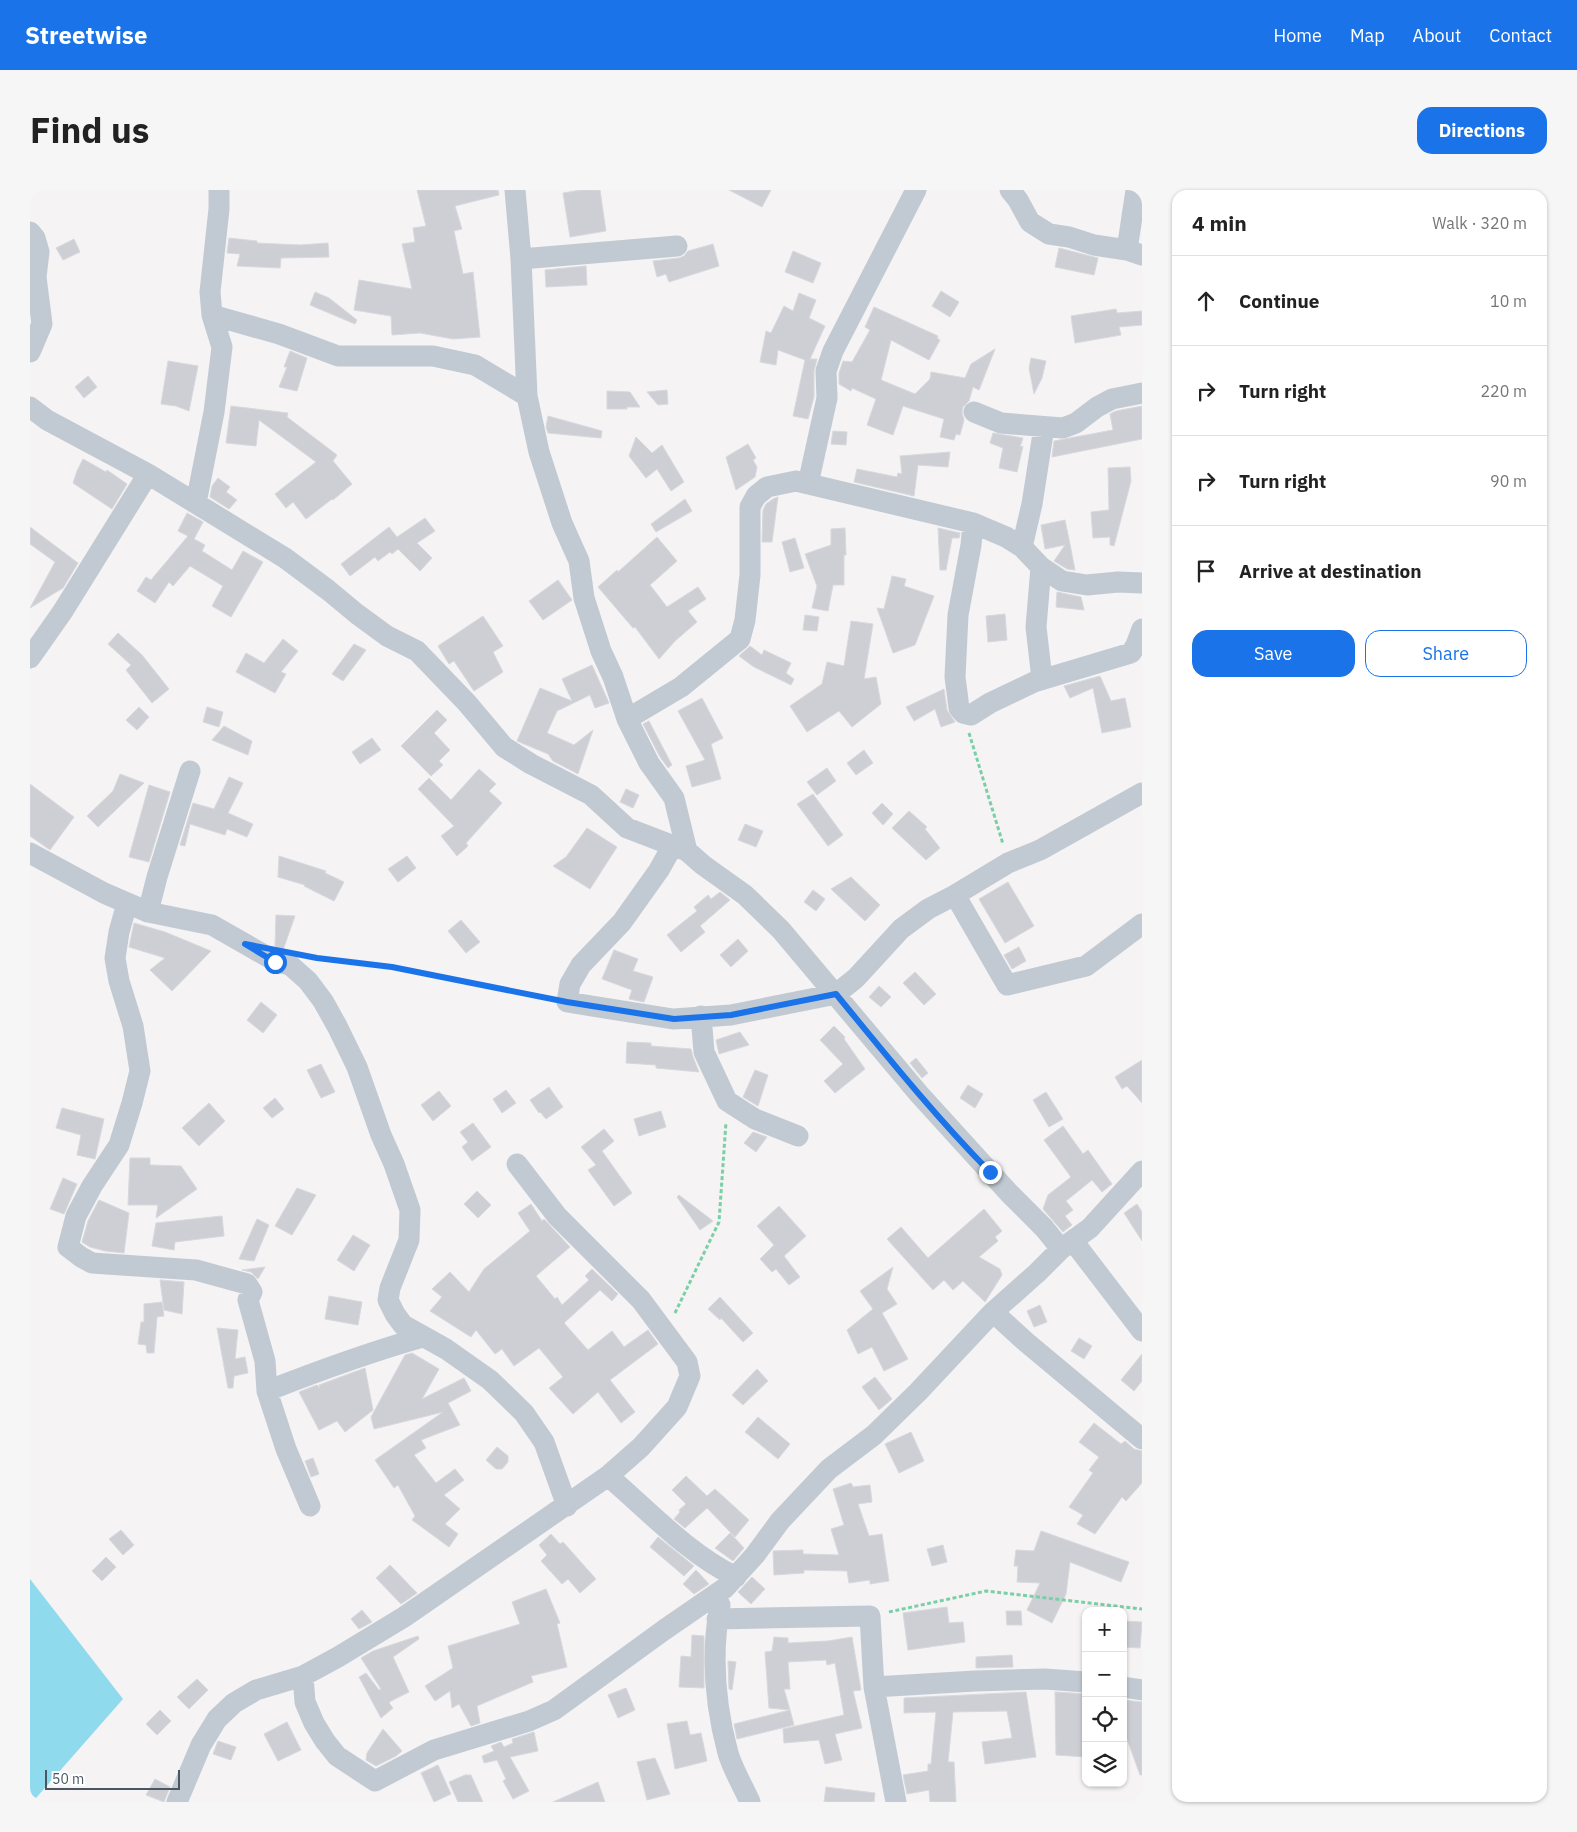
<!DOCTYPE html>
<html lang="en">
<head>
<meta charset="utf-8">
<style>
	:root { --surface:#fff; --page:#f6f6f6; --text:#222; --muted:#767676; --line:#e0e0e0; --accent:#1a73e8 }
	body { margin:0; font-family:"IBM Plex Sans",sans-serif; background:var(--page); color:var(--text) }
	.controls { position:absolute; right:15px; bottom:15px; display:grid; overflow:hidden; border-radius:10px; box-shadow:0 1px 4px #0004 }
	.controls button { width:45px; height:45px; display:grid; place-items:center; padding:0; border:0; border-bottom:1px solid var(--line); background:var(--surface); color:var(--text); font:25px sans-serif }
	.scale { position:absolute; left:15px; bottom:12px; width:135px; box-sizing:border-box; padding-left:5px; border:2px solid #4a5661; border-top:0; font-size:14px; line-height:18px; white-space:nowrap; color:#4a5661; -webkit-text-stroke:4px #fff; paint-order:stroke }
	.stop { position:absolute; width:15px; height:15px; margin:-11px; border:4px solid #1a73e8; border-radius:50%; background:#fff }
	.stop.end { background:#1a73e8; border-color:#fff; box-shadow:0 1px 5px #0008 }
	.list { margin:0; padding:0; list-style:none }
	h2 { display:flex; justify-content:space-between; align-items:center; height:65px; margin:0; padding:0 20px; font-size:21px }
	h2 small { font-size:16px; font-weight:400; color:var(--muted) }
	.list li { display:grid; grid-template-columns:32px 1fr auto; gap:15px; align-items:center; box-sizing:border-box; height:90px; padding:0 20px; border-top:1px solid var(--line) }
	.list b { display:block; font-size:19px; white-space:nowrap }
	.list em { font-size:16px; font-style:normal; color:var(--muted) }
	.actions { display:flex; gap:10px; padding:15px 20px }
	.actions a { flex:1; padding:11px 0; border:1px solid var(--accent); border-radius:15px; text-align:center; font-size:18px; color:var(--accent) }
	.actions .main { background:var(--accent); color:#fff }
	.icon { flex:none; width:28px; height:28px; fill:none; stroke:currentColor; stroke-width:2; stroke-linecap:round; stroke-linejoin:round }
	.map { position:relative; flex:none; width:1112px; height:1612px; overflow:hidden; border-radius:15px }
	header { display:flex; align-items:center; gap:30px; box-sizing:border-box; height:70px; padding:0 25px; background:var(--accent); color:#fff }
	header strong { font-size:24px }
	nav { display:flex; gap:28px; margin-inline-start:auto; font-size:18px }
	.intro { display:flex; align-items:center; justify-content:space-between; box-sizing:border-box; height:120px; padding:0 30px }
	h1 { margin:0; font-size:35px }
	.button { padding:12px 22px; border-radius:15px; background:var(--accent); color:#fff; font-size:18px; font-weight:700 }
	main { display:flex; gap:30px; padding:0 30px }
	aside { flex:1; background:var(--surface); border-radius:15px; box-shadow:0 1px 4px #0004 }
	.map>svg:first-child { display:block }
</style>
</head>
<body>
<header>
<strong>Streetwise</strong>
<nav><a>Home</a><a>Map</a><a>About</a><a>Contact</a></nav>
</header>
<div class="intro"><h1>Find us</h1><a class="button">Directions</a></div>
<main>
<div class="map">
<svg width="1112" height="1612" viewBox="0 0 1112 1612">
	<rect width="100%" height="100%" fill="#f5f3f3"/>
	<!-- water -->
	<path fill="#90daee" d="M0,1389L93,1509L6,1608L0,1604Z"/>
	<!-- building -->
	<path fill="#cdcfd5" stroke="#d7d9de" d="M387,0H468L469,5L425,16L432,39L424,41L433,84L443,82L450,147L423,149L390,143L362,145L361,126L324,120L329,90L382,99L372,54L385,52L383,38L396,36Z
		M551,0H570L576,41L540,47L533,3Z
		M699,0H741L732,17Z
		M199,48L227,51V53L270,55L298,53L299,67L251,68L250,78L207,76L210,64L197,63Z
		M44,49L50,62L33,70L26,58Z
		M683,54L689,76L639,92L636,84L627,87L623,71L649,68L654,66L658,61Z
		M1029,58L1068,68L1064,85L1025,77Z
		M763,61L791,73L783,93L755,82Z
		M556,76L557,95L516,97L515,80Z
		M911,101L929,112L920,127L902,116Z
		M285,102L299,108L327,130L325,134L280,115Z
		M769,103L786,110L779,128L795,136L780,169H787L784,181V207L778,229L763,226L775,170L748,160L746,175L730,172L736,141L741,143L754,116L763,121Z
		M844,117L908,146L907,148L910,150L899,170L861,150L851,190L885,204L900,189L901,182L935,188L941,174L965,159L949,200L943,197L939,211L933,217L932,223L934,230L930,245L926,244L924,250L910,247L914,229L873,216L863,245L837,235L846,209L822,198L821,201L809,194V183L813,171L822,172L840,140L835,137Z
		M1086,119L1087,123L1112,121V135L1089,137L1091,145L1045,153L1041,126Z
		M260,161L277,168L267,201L249,197L257,177H254Z
		M1001,168L1016,171L1012,188L1004,204L999,178Z
		M138,171L168,176L159,221L146,216L131,214Z
		M58,186L67,197L54,208L45,197Z
		M637,200L638,214L628,215L617,202Z
		M577,201L600,202L610,217H597V219H577Z
		M201,216L258,223L257,227L307,265L303,271L322,294L303,310L302,309L276,329L263,312L256,318L245,304L286,272L229,230L226,256L196,253Z
		M1112,216V249L1022,267L1024,251L1083,240L1080,224L1086,221Z
		M518,226L572,241L571,248L518,243L516,237Z
		M803,241L817,242L816,255L801,254Z
		M963,243L993,248L990,257L993,256L987,282L969,278L973,258L960,253Z
		M606,247L622,263L632,255L654,292L641,301L627,279L616,288L599,266Z
		M718,254L726,268L723,270L727,277L725,287L706,300L696,267Z
		M920,262L918,277L888,275L884,306L824,292L827,279L867,287L868,283L872,284L870,266Z
		M53,269L76,282L77,280L97,294L82,319L43,293L47,281Z
		M1100,277L1101,291L1084,356L1080,355V347L1063,348L1061,322L1079,320L1078,278Z
		M188,288L200,297L196,302L207,310L199,319L180,307L182,296Z
		M748,307L742,352H732L733,320L736,314L743,309Z
		M655,309L662,321L626,342L621,334Z
		M157,323L173,332L164,349L175,355L172,361L202,380L213,361L233,372L201,427L182,416L193,396L160,376L143,396L139,392L125,413L107,401L116,387L121,390L158,346L148,341Z
		M395,328L405,341L387,353L402,368L390,381L368,359L362,364L360,362L348,371L345,367L320,386L311,374L359,337L367,347Z
		M1035,330L1040,354L1045,380L1037,379L1024,371L1035,355L1015,359L1011,335Z
		M0,337L48,373L33,398L0,418L25,372L0,354Z
		M815,338L816,365H814V395H803L798,421L782,418L787,396L775,364L801,355V339Z
		M908,338L930,343L929,348H922L916,380H910Z
		M627,347L647,371L620,395L637,417L668,397L676,409L658,421L667,432L645,451L629,469L605,437L603,438L568,397L587,380L588,382Z
		M765,348L774,378L760,382L752,352Z
		M862,386L876,389L874,396L904,406L885,455L863,463L847,418L854,419Z
		M528,390L542,410L513,430L499,411Z
		M1027,402L1051,407L1054,420L1026,417Z
		M975,424L977,450L958,452L956,426Z
		M775,425L789,427L787,441L773,440Z
		M453,426L473,456L463,462L473,482L444,501L424,471L419,474L408,456Z
		M821,431L843,434L834,489L846,487L851,514L822,537L809,521L777,542L760,516L792,494L797,472L814,476Z
		M88,443L112,465L139,499L122,513L96,480L101,475L78,454Z
		M253,449L268,461L251,482L256,484L245,503L206,482L216,463L234,473Z
		M324,454L336,460L313,491L302,484Z
		M720,456L732,465L734,460L761,473L756,483L764,489L761,495L724,477L709,466Z
		M562,475L579,513L565,518L560,505L527,521L517,543L544,555L563,540L548,584L523,571L518,564L487,551L510,498L542,511L532,489Z
		M1070,486L1081,511L1095,508L1101,537L1072,543L1063,498L1040,508L1034,496Z
		M914,499L917,520L925,532L911,537L905,519L884,531L876,517Z
		M672,508L693,548L681,554L691,589L662,597L656,576L675,570L648,521Z
		M109,517L119,527L107,540L96,530Z
		M177,517L193,522L189,537L173,532Z
		M407,520L417,530L404,543L420,560L409,571L413,575L401,586L371,556Z
		M619,531L642,575L638,578L630,567L613,534Z
		M194,536L222,551L218,565L182,550Z
		M342,548L351,560L330,574L322,562Z
		M834,560L843,573L826,585L817,573Z
		M797,578L806,591L787,605L777,592Z
		M449,579L466,594L459,601L472,613L436,653L438,656L427,666L411,646L424,636L388,599L399,588L421,610Z
		M90,584L114,593L68,637L57,626L83,601Z
		M199,587L213,593L198,623L223,634L217,647L197,639L195,645L160,634L155,656L150,655L163,613L184,619Z
		M0,594L44,627L20,660L0,646Z
		M119,595L140,602L119,672L99,667Z
		M596,599L609,605L603,618L590,612Z
		M783,604L813,645L798,656L767,614Z
		M852,613L863,624L853,635L842,623Z
		M879,621L897,637L895,639L910,658L896,670L862,638Z
		M715,634L733,641L726,657L708,650Z
		M557,638L587,657L560,699L523,676L536,667Z
		M249,666L296,681L295,683L314,692L304,711L274,696L275,695L248,687Z
		M377,666L386,678L368,692L358,679Z
		M821,687L850,715L835,731L801,699Z
		M978,692L1004,736L975,753L949,709Z
		M783,700L795,709L786,721L774,712Z
		M690,702L700,710L670,736L675,742L651,762L637,745L667,721L664,717L678,705L681,709Z
		M246,725L265,726L253,760L245,756Z
		M431,730L450,752L436,763L418,741Z
		M104,733L135,742L181,761L142,801L120,780L135,768L99,757Z
		M708,749L718,761L701,777L690,765Z
		M989,757L996,771L982,779L974,765Z
		M584,760L608,769L603,781L623,787L614,812L599,809L602,800L572,789Z
		M885,782L906,804L894,815L873,793Z
		M849,796L861,807L851,817L839,807Z
		M231,812L247,825L233,843L217,830Z
		M804,836L815,847L814,849L835,879L805,903L794,891L813,874L790,850Z
		M710,842L719,855L689,864L686,850Z
		M597,852L621,853V856L661,859L663,867L669,882L626,878V875L596,873Z
		M886,868L898,883L892,888L880,873Z
		M1112,870V913L1097,896L1092,899L1085,887Z
		M291,874L305,902L291,908L277,880Z
		M725,880L738,885L728,916L713,907Z
		M938,895L953,904L945,918L930,908Z
		M519,897L533,917L516,929L510,922L509,923L500,910Z
		M476,900L486,913L472,923L463,909Z
		M409,901L421,916L403,931L391,915Z
		M1016,902L1033,929L1019,937L1003,910Z
		M245,908L254,919L242,928L233,918Z
		M179,913L195,931L169,956L152,938Z
		M32,918L74,929L65,969L47,965L51,945L26,938Z
		M631,921L636,937L609,946L604,929Z
		M443,933L461,957L442,971L432,957L438,952L430,942Z
		M1033,936L1053,964L1058,960L1082,994L1072,1002L1062,990L1036,1011L1043,1020L1035,1026L1042,1035L1033,1042L1013,1019L1018,1005L1041,987L1014,950Z
		M574,939L584,951L572,961L602,1003L584,1016L558,980L566,975L551,957Z
		M723,942L737,947L726,962L714,953Z
		M100,968H120V975L151,976L167,999L126,1028L128,1015H98Z
		M33,988L47,994L34,1024L20,1019Z
		M267,998L286,1005L262,1045L245,1036Z
		M447,1001L461,1015L448,1028L434,1014Z
		M649,1005L683,1031L670,1040L647,1007Z
		M69,1010L99,1023L94,1063L75,1061L60,1057L52,1052L58,1031Z
		M501,1014L512,1031L514,1029L540,1057L506,1086L525,1109L527,1107L532,1115L559,1090L555,1086L562,1079L588,1104L582,1111L570,1100L534,1133L558,1160L582,1141L594,1157L618,1140L628,1154L580,1190L605,1222L591,1233L568,1202L543,1224L519,1198L533,1187L509,1158L484,1176L472,1159L465,1164L446,1140L441,1147L400,1121L412,1107L402,1099L420,1082L439,1102L454,1079L500,1041L488,1023Z
		M1107,1014L1112,1022V1051L1094,1023Z
		M749,1016L776,1046L754,1066L770,1087L759,1095L746,1079L742,1082L730,1069L744,1055L727,1036Z
		M954,1019L972,1041L965,1047L968,1051L949,1067L970,1079L972,1085L955,1112L933,1091L923,1100L914,1090L903,1100L857,1049L871,1037L898,1068Z
		M192,1026L194,1046L145,1052L144,1060L122,1056L126,1033Z
		M227,1029L239,1035L224,1071L209,1069Z
		M323,1045L340,1055L324,1081L307,1070Z
		M235,1077L228,1089L221,1082L212,1080Z
		M863,1077L857,1099L867,1114L852,1123L878,1169L854,1181L842,1157L828,1164L817,1140L843,1119L830,1101Z
		M130,1090L154,1092L152,1124L134,1120Z
		M299,1106L332,1112L328,1135L295,1129Z
		M690,1107L723,1143L713,1152L691,1128L690,1130L678,1119Z
		M132,1112L134,1126L127,1127L124,1163H117L116,1155L108,1154L111,1132H114V1114Z
		M1010,1115L1017,1132L1004,1137L997,1121Z
		M187,1138L208,1140L205,1169L215,1167L218,1183L204,1186L203,1198H198Z
		M1049,1148L1062,1156L1054,1169L1041,1161Z
		M382,1163L409,1179L392,1209L434,1188L441,1201L418,1213L430,1235L391,1250L396,1258L384,1265L406,1293L425,1279L434,1290L414,1305L430,1319L415,1334L428,1344L419,1357L382,1330L385,1326L368,1295L364,1298L345,1270L413,1222L344,1239L341,1227L375,1165Z
		M1112,1164V1191L1104,1201L1091,1190Z
		M335,1178L343,1220L315,1242L307,1231L289,1240L269,1202L287,1195L289,1198V1195Z
		M727,1179L738,1191L713,1215L702,1205Z
		M845,1187L862,1209L849,1220L832,1197Z
		M728,1227L760,1254L748,1269L715,1242Z
		M1064,1233L1091,1254L1095,1251L1104,1259L1112,1261V1293L1096,1311L1092,1307L1065,1344L1047,1334L1053,1325L1039,1317L1063,1283L1059,1280L1069,1267L1049,1252Z
		M881,1242L894,1271L869,1283L855,1254Z
		M467,1257L478,1266V1272L472,1279H466L456,1270Z
		M283,1268L289,1284L281,1287L275,1271Z
		M656,1286L677,1306L685,1299L719,1330L705,1347L677,1318L655,1338L644,1329L650,1322L649,1320L656,1314L642,1300Z
		M821,1293L823,1297L840,1295L842,1312L828,1314L839,1346L852,1344L859,1391L840,1394V1390L819,1393L817,1381L774,1380V1383L744,1385L743,1361L773,1360V1364L809,1365L801,1339L814,1335L803,1299Z
		M91,1340L104,1355L93,1365L79,1349Z
		M1011,1341L1099,1372L1091,1392L1040,1372L1036,1404L1022,1433L997,1420L1010,1393L987,1392L988,1376H984L986,1360L1004,1361Z
		M700,1343L714,1358L703,1371L685,1358Z
		M521,1344L530,1354L533,1352L566,1389L550,1403L538,1389L532,1394L511,1371L517,1365L509,1355Z
		M628,1347L664,1376L654,1386L620,1357Z
		M913,1355L917,1372L902,1376L897,1359Z
		M76,1367L86,1377L72,1391L62,1381Z
		M360,1375L387,1403L371,1414L346,1388Z
		M666,1380L679,1394L664,1404L653,1394Z
		M722,1387L735,1399L721,1414L708,1402Z
		M516,1399L530,1433L527,1434L537,1477L501,1486L503,1492L447,1516L450,1533L441,1536L429,1514L422,1518L420,1501L405,1511L395,1496L423,1478L418,1456L490,1434L482,1412Z
		M917,1417L919,1433L933,1432L935,1452L878,1460L873,1423Z
		M332,1420L342,1432L329,1439L321,1429Z
		M976,1421H991L992,1435H977Z
		M1093,1431L1112,1432L1110,1458L1093,1457Z
		M662,1445L674,1446V1498L649,1497L651,1466L661,1467Z
		M388,1446L389,1449L363,1467L379,1502L361,1511L359,1513L363,1518L351,1528L329,1487L336,1483L349,1500L351,1499L331,1468L343,1461Z
		M744,1447L758,1448V1453L798,1451L822,1447L831,1500L823,1501L832,1538L805,1544L812,1570L795,1574L789,1550L754,1553L753,1539L814,1525L805,1473L797,1475L796,1470L758,1472L760,1499H754L760,1520L739,1518L735,1462L742,1461Z
		M982,1465L983,1477L946,1478V1467Z
		M698,1471L706,1472L702,1500L699,1499Z
		M167,1489L178,1500L159,1519L147,1507Z
		M596,1498L605,1520L588,1528L578,1505Z
		M996,1502L1006,1567L955,1574L952,1552L982,1548L977,1521L923,1522L918,1572H924L926,1612H900L899,1600L877,1604L873,1585L898,1581V1574H901L906,1522L874,1523V1508Z
		M1025,1502L1056,1504V1567L1026,1565Z
		M1093,1510L1112,1512V1585H1110L1093,1538Z
		M130,1520L141,1531L127,1545L116,1534Z
		M760,1520L764,1535L707,1549L704,1534Z
		M657,1531L660,1545L671,1543L677,1571L645,1579L637,1534Z
		M257,1532L271,1560L248,1571L234,1544Z
		M353,1539L372,1561L366,1566L346,1576L336,1570L337,1563Z
		M504,1542L508,1561L480,1567L499,1601L483,1609L473,1591L476,1589L467,1570L454,1573L452,1566L464,1561L461,1556L471,1552L474,1557L483,1553L482,1549Z
		M188,1551L206,1557L201,1570L183,1564Z
		M625,1568L640,1604L617,1610L607,1572Z
		M408,1575L421,1604L404,1612L391,1583Z
		M435,1585H441L453,1612H428L419,1592Z
		M125,1589L140,1597L134,1612L116,1605Z
		M568,1592L575,1612H523Z
		M796,1597L845,1603L844,1612H794Z"/>
	<g fill="none" stroke-linecap="round" stroke-linejoin="round">
		<!-- path -->
		<path stroke="#7ad0a6" stroke-width="3" stroke-dasharray="4 2.5" stroke-linecap="butt" d="M939,543L973,654
			M281,767L362,777L519,809
			M645,1123L689,1032L696,932
			M859,1422L956,1401L1112,1419"/>
		<!-- minor -->
		<path stroke="#c1cad2" stroke-width="21" d="M485,0L491,69L497,206L509,262L532,333L549,371L554,408L571,461L583,487L597,529L619,573L644,608L657,661
			M980,0L988,10L1000,32L1019,44L1039,47L1064,55L1097,60L1112,65
			M0,42L5,48L9,62L6,87L12,134L0,162
			M1097,60L1106,0
			M491,69L647,56
			M182,125L249,144L308,166H403L445,175L497,206
			M0,217L17,230L118,284L255,368L298,400L327,424L357,446L387,461L437,513L474,557L501,574L561,605L597,638L657,661L673,675L715,705L751,740L889,904L979,1003L1014,1038L1031,1059
			M944,222L971,233L1033,238L1046,233L1067,217L1082,209L1112,203
			M778,294L797,208L796,181L803,161L886,0
			M166,313L184,222L192,157L182,125L180,102L189,19V0
			M943,333L941,355L928,425L925,487L929,518L933,523L941,525L960,513L1004,492L1101,463L1106,455L1112,439
			M992,357L1002,314L1014,237
			M1011,377L1006,437L1012,489
			M0,468L33,421L118,284
			M597,529L651,497L710,449L715,430L720,385V317L726,306L737,297L766,291L943,333L976,347L992,357L1011,377L1032,391L1057,395L1088,392L1112,393
			M643,655L629,680L592,732L551,775L540,794L537,812L643,829L701,825L806,804L826,788L871,739L898,719L925,705L978,673L1010,660L1112,603
			M0,663L74,703L118,722L182,735L245,771L260,775L278,791L293,811L307,836L327,877L351,945L364,974L380,1020L379,1050L360,1098L358,1110L365,1124L373,1135L416,1159L460,1190L494,1223L514,1252L537,1316
			M925,705L977,795L1056,776L1112,734
			M97,713L89,742L85,768L89,791L103,836L110,881L102,913L89,955L62,996L46,1026L38,1057L51,1067L62,1073L166,1080L217,1094L222,1102L218,1110L235,1171L237,1201L256,1259L280,1316
			M118,722L127,687L160,581
			M671,826L674,862L697,911L725,929L768,946
			M1043,1051L1112,1141
			M963,1122L996,1152L1112,1249
			M237,1201C288,1181 340,1162 393,1147
			M578,1286C619,1321 657,1363 706,1387
			M690,1415C681,1464 685,1515 698,1563C703,1580 713,1596 720,1612
			M687,1429L840,1426L844,1497L866,1612
			M273,1486L275,1512L284,1533L295,1551L307,1566L345,1591L404,1560L499,1531L524,1520L634,1440L695,1398L725,1365L750,1331L799,1279L844,1245L888,1202L963,1122L1007,1083L1031,1059L1060,1038L1112,981
			M844,1497L945,1491L1015,1489L1056,1492
			M1093,1497L1112,1500
			M147,1612L171,1555L187,1529L204,1513L226,1500L273,1486L308,1467L374,1427L578,1286L611,1257L647,1217L660,1186L657,1172L611,1110L527,1026L487,974"/>
	</g>
	<g fill="none" stroke-linecap="round" stroke-linejoin="round">
		<!-- route -->
		<path stroke="#1a73e8" stroke-width="6" d="M245,772L215,754L287,768L362,777L537,812L644,829L701,825L806,804C856,865 905,926 960,982"/>
	</g>
</svg>
<div class="controls">
<button>+</button>
<button>−</button>
<button><svg class="icon" aria-label="locate" viewBox="0 0 24 24"><circle cx="12" cy="12" r="6"/><path d="M12 2v4M12 18v4M2 12h4M18 12h4"/></svg></button>
<button><svg class="icon" aria-label="layers" viewBox="0 0 24 24"><path d="M12 4l9 5-9 5-9-5zM3 14l9 5 9-5"/></svg></button>
</div>
<div class="scale">50 m</div>
<div class="stop" style="left:245px;top:772px"></div>
<div class="stop end" style="left:960px;top:982px"></div>
</div>
<aside>
<h2>4 min<small>Walk · 320 m</small></h2>
<ul class="list">
<li><svg class="icon" aria-label="ahead" viewBox="0 0 24 24"><path d="M12 20V5M6 11l6-6 6 6"/></svg><div><b>Continue</b></div><em>10 m</em></li>
<li><svg class="icon" aria-label="right" viewBox="0 0 24 24"><path d="M7 20v-9h11M14 6l5 5-5 5"/></svg><div><b>Turn right</b></div><em>220 m</em></li>
<li><svg class="icon" aria-label="right" viewBox="0 0 24 24"><path d="M7 20v-9h11M14 6l5 5-5 5"/></svg><div><b>Turn right</b></div><em>90 m</em></li>
<li><svg class="icon" aria-label="arrive" viewBox="0 0 24 24"><path d="M6 21V4h12l-3 4 3 4H6"/></svg><div><b>Arrive at destination</b></div></li>
</ul>
<div class="actions"><a class="main">Save</a><a>Share</a></div>
</aside>
</main>
</body>
</html>
